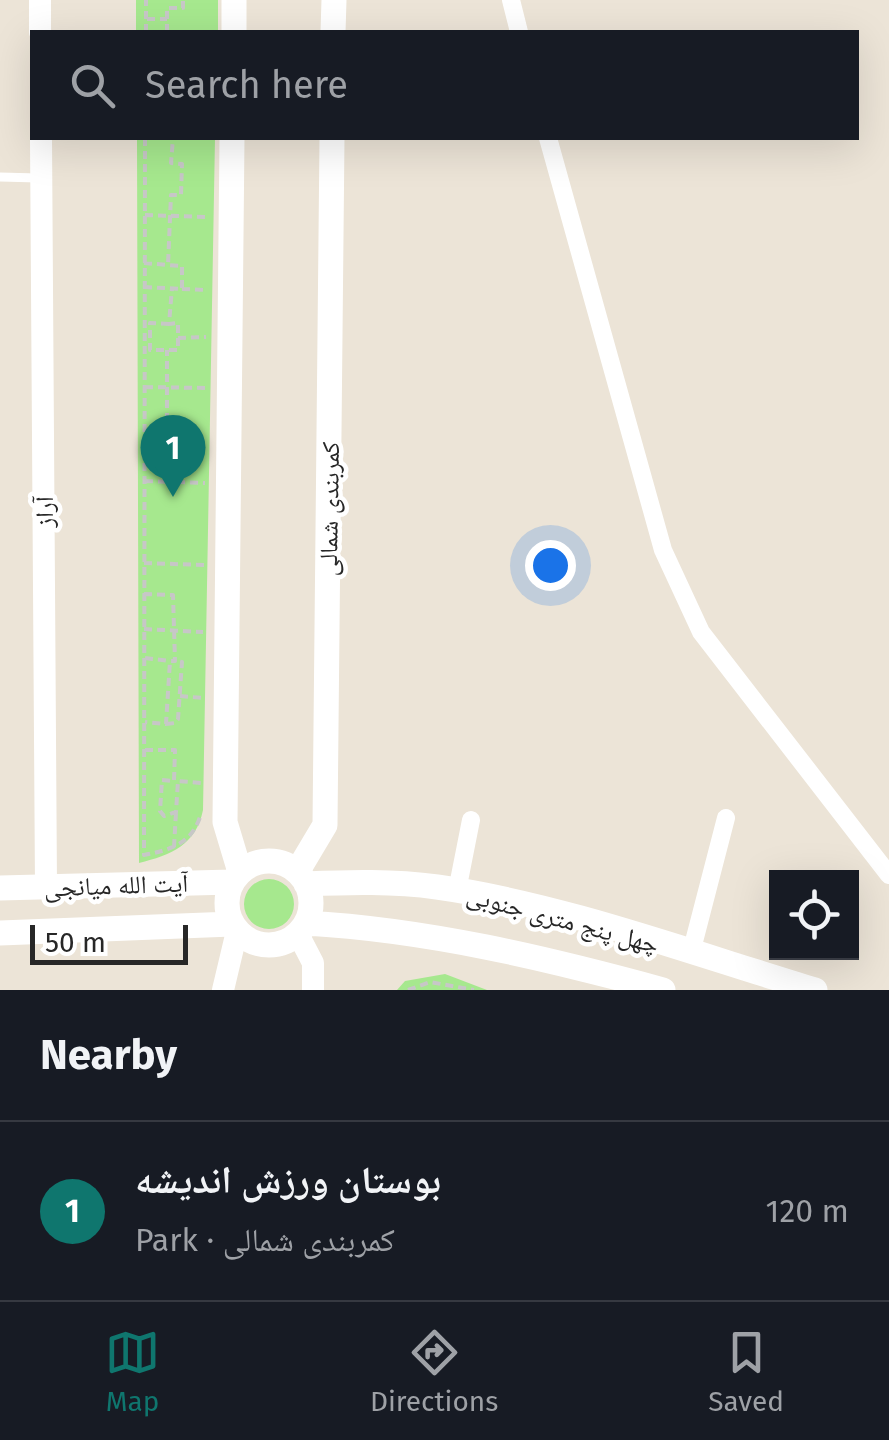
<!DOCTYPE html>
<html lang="en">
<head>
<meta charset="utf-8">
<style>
	:root { --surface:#171b24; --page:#20242c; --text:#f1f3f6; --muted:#9ea1a6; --line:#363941; --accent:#0f766e }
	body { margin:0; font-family:"Fira Sans","Noto Naskh Arabic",sans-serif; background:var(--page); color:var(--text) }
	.controls { position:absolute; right:30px; bottom:30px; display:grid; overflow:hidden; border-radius:0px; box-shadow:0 10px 40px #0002 }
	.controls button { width:90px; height:90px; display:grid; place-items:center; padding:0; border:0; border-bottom:2px solid var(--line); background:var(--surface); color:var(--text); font:50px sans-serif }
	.scale { position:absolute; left:30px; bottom:25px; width:158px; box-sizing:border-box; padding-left:10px; border:5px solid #272727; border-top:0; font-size:28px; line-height:35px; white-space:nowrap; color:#272727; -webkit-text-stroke:8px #fff; paint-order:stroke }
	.you { position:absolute; left:550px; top:565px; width:35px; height:35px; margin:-25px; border:8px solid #fff; border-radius:50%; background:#1a73e8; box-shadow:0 0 0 15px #1a73e833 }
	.badge { display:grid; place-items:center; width:65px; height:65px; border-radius:50%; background:var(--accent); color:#fff; font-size:32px; font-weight:700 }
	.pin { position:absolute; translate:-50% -82px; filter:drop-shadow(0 2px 5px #0008) }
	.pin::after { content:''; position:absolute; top:52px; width:35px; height:30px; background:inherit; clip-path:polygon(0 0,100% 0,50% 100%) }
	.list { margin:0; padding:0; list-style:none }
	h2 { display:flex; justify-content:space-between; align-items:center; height:130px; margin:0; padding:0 40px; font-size:42px }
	h2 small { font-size:32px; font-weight:400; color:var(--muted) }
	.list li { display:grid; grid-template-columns:65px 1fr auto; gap:30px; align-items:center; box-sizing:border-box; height:180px; padding:0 40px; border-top:2px solid var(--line) }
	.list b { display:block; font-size:38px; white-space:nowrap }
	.list p { margin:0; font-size:32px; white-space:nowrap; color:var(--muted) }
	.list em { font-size:32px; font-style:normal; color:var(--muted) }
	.icon { flex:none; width:55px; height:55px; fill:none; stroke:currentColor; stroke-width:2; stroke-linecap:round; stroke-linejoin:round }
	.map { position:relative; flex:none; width:889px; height:990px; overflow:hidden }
	.search { position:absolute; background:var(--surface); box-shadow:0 10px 40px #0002; left:30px; right:30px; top:30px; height:110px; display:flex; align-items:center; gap:25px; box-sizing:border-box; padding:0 35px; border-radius:0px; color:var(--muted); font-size:38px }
	.sheet { height:310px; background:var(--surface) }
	nav { display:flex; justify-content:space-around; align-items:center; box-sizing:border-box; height:140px; border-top:2px solid var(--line); background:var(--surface); font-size:28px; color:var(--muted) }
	nav a { display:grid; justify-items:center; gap:5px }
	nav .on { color:var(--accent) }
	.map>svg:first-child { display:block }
</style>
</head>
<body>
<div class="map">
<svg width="889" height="990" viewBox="0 0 889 990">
	<rect width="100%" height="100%" fill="#ece4d7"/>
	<!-- green -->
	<path fill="#a6e88e" d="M136,0H218V32H136Z
		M137,138H215L203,810C196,845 171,855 139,863Z
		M244 904a25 25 0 1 1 50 0a25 25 0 1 1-50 0Z
		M445,974L487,990H397L405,981Z"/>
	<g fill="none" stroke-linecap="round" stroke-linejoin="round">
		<!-- path -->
		<path stroke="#c7c7c7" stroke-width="4" stroke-dasharray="8 5" stroke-linecap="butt" d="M147,19H167
			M146,32V0
			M167,32V8H183V0
			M145,138L144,855C170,850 191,844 200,817
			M145,215L208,217
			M144,263L168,265
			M144,287L182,289V266L168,265L171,195H181L182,164L171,163L173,138
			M182,289L206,290
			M169,324L150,323V350H178V323L169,324L172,288
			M178,338L206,337
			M145,387L206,388
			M145,481L177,482L178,450H167V350
			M177,482L205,483
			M144,563L204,565
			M144,594L173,595L175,661H170L166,724L145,722
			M144,629L203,632
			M145,658L170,661
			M180,696L203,698
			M166,724L175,723L178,719L182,662L175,661
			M145,750H175L174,781L162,780L160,811L164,816L176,812L178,781L202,783
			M174,847L176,812
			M408,990L430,982L474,990"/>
		<!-- service -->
		<path stroke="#fff" stroke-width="9" d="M0,177L38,178"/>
		<!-- minor -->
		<path stroke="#fff" stroke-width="18" d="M511,0L519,32
			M548,138L663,550L701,632L889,875
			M457,891L471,820
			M691,953L726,818"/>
		<!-- tertiary -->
		<path stroke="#fff" stroke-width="22" d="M40,0V32
			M41,138L46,887
			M298,934L313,963V990
			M223,990L237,931"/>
		<!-- secondary -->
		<path stroke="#fff" stroke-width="25" d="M234,32V0
			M333,32L334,0
			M232,138L225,822L240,872
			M227 903a42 42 0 1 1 84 0a42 42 0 1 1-84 0Z
			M297,872L325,825L332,138
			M306,884C350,882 393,881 437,887C560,904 695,954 815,990
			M0,888L232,882
			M306,923C428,930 546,958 663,990
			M0,933L232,924"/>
	</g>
	<g text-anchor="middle" stroke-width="9" stroke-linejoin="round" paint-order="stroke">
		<!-- street labels -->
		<g font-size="25" fill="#272727" stroke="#fff">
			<text transform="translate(329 509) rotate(-89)" y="9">کمربندی شمالی</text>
			<text transform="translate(44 512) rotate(-90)" y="9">آراز</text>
			<text transform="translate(116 885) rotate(-2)" y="9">آیت الله میانجی</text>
			<text transform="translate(563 919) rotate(15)" y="9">چهل پنج متری جنوبی</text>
		</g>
	</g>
</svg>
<div class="controls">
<button><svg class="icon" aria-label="locate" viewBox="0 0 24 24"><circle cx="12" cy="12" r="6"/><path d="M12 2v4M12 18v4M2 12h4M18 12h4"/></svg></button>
</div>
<div class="scale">50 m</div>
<div class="you"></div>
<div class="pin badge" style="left:173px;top:497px">1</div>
<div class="search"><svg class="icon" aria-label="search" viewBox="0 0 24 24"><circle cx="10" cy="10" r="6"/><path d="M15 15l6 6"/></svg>Search here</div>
</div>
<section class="sheet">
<h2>Nearby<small></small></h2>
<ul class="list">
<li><span class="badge">1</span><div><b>بوستان ورزش اندیشه</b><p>Park · کمربندی شمالی</p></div><em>120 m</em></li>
</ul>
</section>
<nav>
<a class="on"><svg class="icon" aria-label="map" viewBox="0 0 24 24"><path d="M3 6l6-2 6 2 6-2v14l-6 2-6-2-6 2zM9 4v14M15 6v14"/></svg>Map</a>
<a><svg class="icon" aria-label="directions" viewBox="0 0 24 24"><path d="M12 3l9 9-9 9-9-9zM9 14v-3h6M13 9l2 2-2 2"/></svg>Directions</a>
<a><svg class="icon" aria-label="saved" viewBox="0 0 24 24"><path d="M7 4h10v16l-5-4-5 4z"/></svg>Saved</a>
</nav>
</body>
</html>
